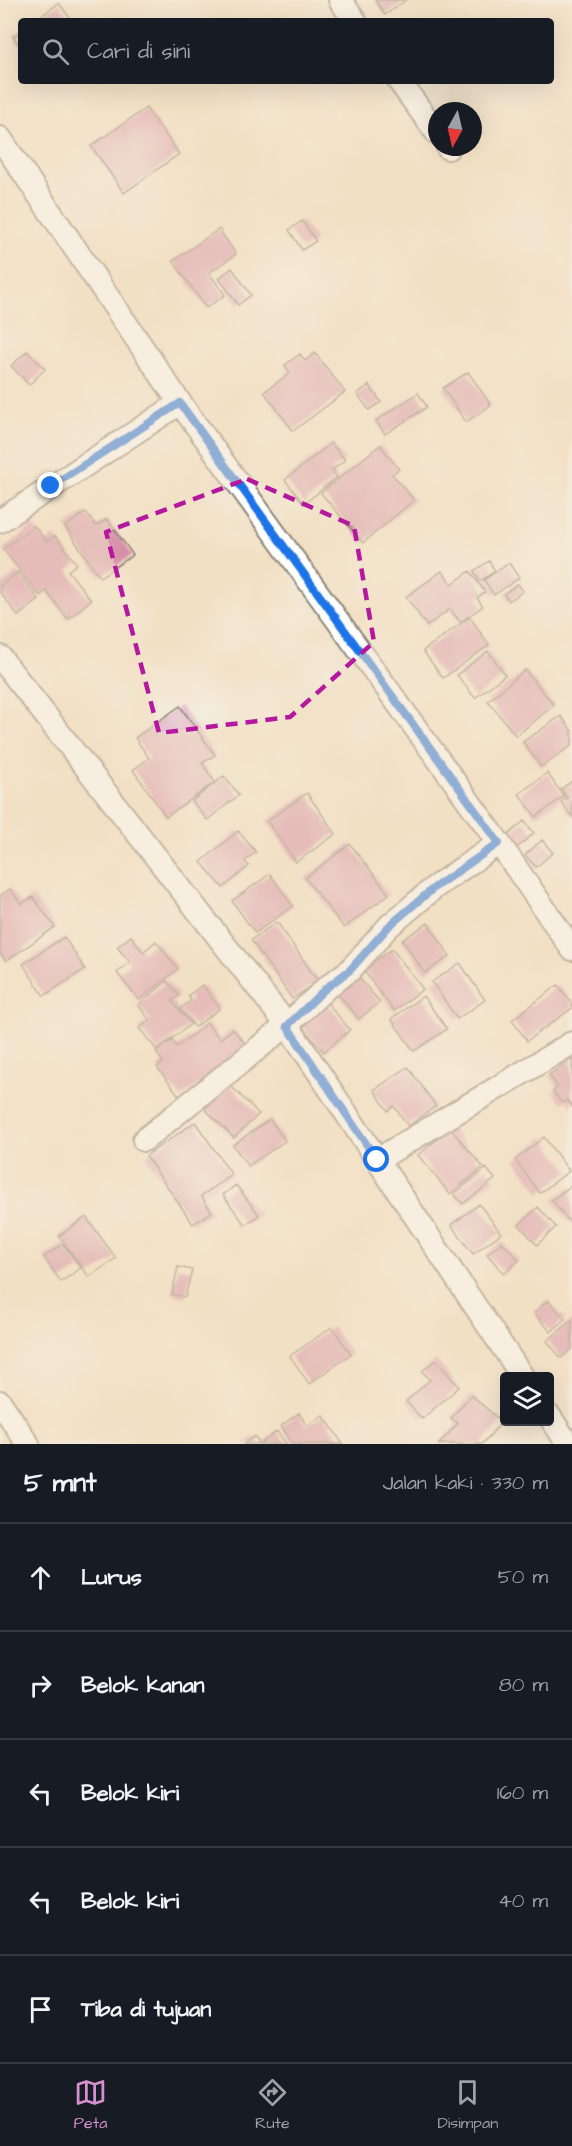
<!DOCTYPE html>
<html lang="id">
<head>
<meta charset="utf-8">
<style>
	:root { --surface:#171b24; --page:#20242c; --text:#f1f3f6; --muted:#9ea1a6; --line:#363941; --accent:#d690ce }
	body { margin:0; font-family:"Architects Daughter",sans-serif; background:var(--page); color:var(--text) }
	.controls { position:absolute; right:18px; bottom:18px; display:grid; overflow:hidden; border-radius:6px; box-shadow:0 6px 24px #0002 }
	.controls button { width:54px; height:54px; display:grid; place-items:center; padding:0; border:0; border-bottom:2px solid var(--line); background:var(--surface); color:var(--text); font:30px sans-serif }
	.compass { position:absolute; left:428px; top:102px; width:54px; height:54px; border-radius:50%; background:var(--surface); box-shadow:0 6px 24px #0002; rotate:188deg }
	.stop { position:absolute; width:18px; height:18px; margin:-14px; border:4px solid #1a73e8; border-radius:50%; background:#fff }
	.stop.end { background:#1a73e8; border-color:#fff; box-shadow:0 2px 6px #0008 }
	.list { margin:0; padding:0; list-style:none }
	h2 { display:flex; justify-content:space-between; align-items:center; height:78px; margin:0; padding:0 24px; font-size:26px }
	h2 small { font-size:20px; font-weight:400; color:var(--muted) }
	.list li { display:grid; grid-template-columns:39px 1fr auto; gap:18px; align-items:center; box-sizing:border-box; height:108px; padding:0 24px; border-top:2px solid var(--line) }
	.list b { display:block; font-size:22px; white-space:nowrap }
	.list em { font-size:20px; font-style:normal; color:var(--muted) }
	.icon { flex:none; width:33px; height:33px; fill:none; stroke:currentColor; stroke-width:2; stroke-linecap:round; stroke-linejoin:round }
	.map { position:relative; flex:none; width:572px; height:1444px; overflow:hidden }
	.search { position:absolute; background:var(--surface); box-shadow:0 6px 24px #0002; left:18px; right:18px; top:18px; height:66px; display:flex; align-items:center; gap:15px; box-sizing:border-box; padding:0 21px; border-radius:6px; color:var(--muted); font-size:22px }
	.sheet { height:618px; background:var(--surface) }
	nav { display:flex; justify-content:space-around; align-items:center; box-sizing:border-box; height:84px; border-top:2px solid var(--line); background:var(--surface); font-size:16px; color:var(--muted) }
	nav a { display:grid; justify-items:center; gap:3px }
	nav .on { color:var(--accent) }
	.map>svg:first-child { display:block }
</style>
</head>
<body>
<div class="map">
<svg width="572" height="1444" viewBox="0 0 572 1444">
	<rect width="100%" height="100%" fill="#f6f6f2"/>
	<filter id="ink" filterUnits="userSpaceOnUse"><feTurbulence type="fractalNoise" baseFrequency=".0167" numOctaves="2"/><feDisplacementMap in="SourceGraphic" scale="12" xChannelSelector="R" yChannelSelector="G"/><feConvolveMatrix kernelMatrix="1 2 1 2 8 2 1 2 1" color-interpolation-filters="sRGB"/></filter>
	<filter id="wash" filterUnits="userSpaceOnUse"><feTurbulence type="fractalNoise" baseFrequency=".008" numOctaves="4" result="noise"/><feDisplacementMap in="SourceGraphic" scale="24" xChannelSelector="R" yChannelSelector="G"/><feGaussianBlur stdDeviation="1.35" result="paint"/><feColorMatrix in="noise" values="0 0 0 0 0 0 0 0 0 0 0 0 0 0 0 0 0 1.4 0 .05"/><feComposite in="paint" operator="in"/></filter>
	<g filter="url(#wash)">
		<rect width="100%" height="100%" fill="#f2e0c4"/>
		<g id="blocks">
			<!-- building -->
			<path fill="#d690aa" d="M375,0H406L385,15Z
				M59,3L72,21H34Z
				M21,31V48L13,36Z
				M146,108L179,154L124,193L91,146Z
				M302,221L316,241L302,250L289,230Z
				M219,229L236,254L209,273L225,295L206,308L173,261Z
				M232,268L251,295L238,305L219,278Z
				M27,351L45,369L29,385L11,366Z
				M315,353L345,392L293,431L264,392L290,373L285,365L300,354L305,361Z
				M468,372L491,405L466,422L443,388Z
				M369,385L381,402L369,410L357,394Z
				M418,393L427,407L385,434L376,421Z
				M331,443L345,460L332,470L337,477L304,504L285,480Z
				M380,445L399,469L392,474L414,500L363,543L321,493Z
				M86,512L96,526L107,519L133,555L100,577L65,527Z
				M34,526L47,542L55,536L77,564L68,571L91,600L68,619L46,591L40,596L3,549Z
				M489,561L495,571L480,581L474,571Z
				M509,563L519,578L494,595L484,580Z
				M442,571L452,584L470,571L485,592L477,598L483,606L460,622L450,609L427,626L406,597Z
				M18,572L39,600L18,616L0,592V586Z
				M518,584L523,591L509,601L504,594Z
				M470,617L489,645L443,678L423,651Z
				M488,651L505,675L475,698L457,675Z
				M525,670L554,705L516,736L488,701Z
				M180,706L215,755L202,763L215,782L166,817L133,770L149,758L135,738Z
				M561,716L572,731V745L541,767L523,742Z
				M547,773L564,796L536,817L519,794Z
				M224,776L239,795L207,820L192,801Z
				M572,781V817L561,802L567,798L561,789Z
				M307,793L336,834L296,862L267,821Z
				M524,821L534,833L517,848L507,836Z
				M238,831L256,852L245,861L249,866L223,888L201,862Z
				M542,840L553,853L536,867L525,855Z
				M350,844L389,894L344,928L305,878Z
				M270,874L293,906L255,933L232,901Z
				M10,889L21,904L33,897L55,927L6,961L0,953V896Z
				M277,922L318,981L292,999L251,940Z
				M428,923L450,956L425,973L402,940Z
				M131,936L143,952L156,941L178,969L139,1000L117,973L130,962L117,947Z
				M64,937L85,969L44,996L23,964Z
				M392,949L423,989L394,1011L363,970Z
				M460,963L485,1000L457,1019L432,982Z
				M357,976L380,1002L359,1019L337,993Z
				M167,981L179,996L172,1001L191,1024L157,1050L139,1028L150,1020L138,1005Z
				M202,985L220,1008L195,1027L180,1009L191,1000L188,996Z
				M558,985L572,1003V1008L527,1041L512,1020Z
				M423,996L447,1029L414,1051L391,1019Z
				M323,998L350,1030L324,1052L297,1021Z
				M207,1023L220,1039L233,1029L247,1046L181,1098L157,1067L163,1062L156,1052L172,1040L177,1047Z
				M572,1059V1107L567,1100L562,1103L553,1091L558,1087L549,1075Z
				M408,1067L436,1106L408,1126L394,1106L388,1111L374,1090Z
				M230,1085L259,1114L234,1138L205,1109Z
				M270,1119L285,1141L248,1166L233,1145Z
				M195,1122L232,1175L201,1196L212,1212L193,1224L146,1156Z
				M450,1128L483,1167L450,1194L418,1155Z
				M544,1137L569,1171L540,1193L515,1160Z
				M486,1168L495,1179L463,1204L454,1194Z
				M236,1185L259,1215L245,1225L223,1195Z
				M572,1185V1222L570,1223L552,1200Z
				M479,1204L501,1233L473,1254L451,1225Z
				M538,1207L556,1227L537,1245L519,1225Z
				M86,1217L116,1258L89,1277L59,1236Z
				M502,1242L519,1260L504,1274L487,1254Z
				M63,1244L81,1268L61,1282L44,1257Z
				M178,1267L192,1270L185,1297L172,1294Z
				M548,1300L565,1319L551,1332L534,1313Z
				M572,1320V1349L561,1358L547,1341Z
				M332,1327L351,1354L309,1384L290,1356Z
				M436,1360L459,1387L422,1419L406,1401L430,1380L422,1371Z
				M471,1395L502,1422L482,1444H439L458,1423L451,1418Z
				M299,1413L307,1426L323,1415L343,1444H293L281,1426Z
				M277,1431L286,1444H244L255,1436L260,1444Z"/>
		</g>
	</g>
	<g filter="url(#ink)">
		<use href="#blocks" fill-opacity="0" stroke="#8e8678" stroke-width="1.5"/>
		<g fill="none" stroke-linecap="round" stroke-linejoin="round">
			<defs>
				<path id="minor" d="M340,0L355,21
					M399,81L437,133
					M0,138L180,403L499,843L572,949
					M448,147V148
					M0,521L180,403
					M0,657L287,1025L522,1376
					M144,1140L287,1025L326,988L350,970L389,926L408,910L435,887L499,843
					M377,1160L572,1043
					M0,1402L28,1444
					M550,1417L568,1444"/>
			</defs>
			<!-- minor casing -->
			<use href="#minor" stroke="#8e8678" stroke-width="26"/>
			<!-- minor -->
			<use href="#minor" stroke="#fff" stroke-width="22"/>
		</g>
	</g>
	<g fill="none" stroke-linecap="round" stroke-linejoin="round" filter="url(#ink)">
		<!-- route -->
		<path stroke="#1a73e8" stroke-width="8" d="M51,486L180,403L499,843L435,887L389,926L350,970L326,988L287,1026L377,1160"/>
	</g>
	<!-- marked area -->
	<path d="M0 0H572V1444H0ZM247,479L354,526L374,642L290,717L159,733L106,532Z" fill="#f2e0c4" fill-opacity=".55" fill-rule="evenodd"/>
	<path fill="none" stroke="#b5179e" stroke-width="4.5" stroke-dasharray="12 8" stroke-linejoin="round" d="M247,479L354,526L374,642L290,717L159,733L106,532Z"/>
</svg>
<div class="controls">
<button><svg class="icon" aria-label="layers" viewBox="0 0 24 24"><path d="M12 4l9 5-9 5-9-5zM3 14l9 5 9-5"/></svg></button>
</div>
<svg class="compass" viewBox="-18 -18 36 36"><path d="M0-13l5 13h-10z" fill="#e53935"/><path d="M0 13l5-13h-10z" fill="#9ea1a6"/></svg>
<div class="stop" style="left:377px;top:1160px"></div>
<div class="stop end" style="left:51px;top:486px"></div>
<div class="search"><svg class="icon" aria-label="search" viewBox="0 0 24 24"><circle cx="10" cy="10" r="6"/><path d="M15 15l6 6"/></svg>Cari di sini</div>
</div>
<section class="sheet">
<h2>5 mnt<small>Jalan kaki · 330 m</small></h2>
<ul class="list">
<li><svg class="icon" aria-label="ahead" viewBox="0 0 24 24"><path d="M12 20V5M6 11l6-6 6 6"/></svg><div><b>Lurus</b></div><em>50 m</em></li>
<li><svg class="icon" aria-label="right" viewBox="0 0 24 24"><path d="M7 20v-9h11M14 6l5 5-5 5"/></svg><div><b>Belok kanan</b></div><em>80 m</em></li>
<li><svg class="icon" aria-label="left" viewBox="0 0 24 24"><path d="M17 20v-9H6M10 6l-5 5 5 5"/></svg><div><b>Belok kiri</b></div><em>160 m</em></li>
<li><svg class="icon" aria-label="left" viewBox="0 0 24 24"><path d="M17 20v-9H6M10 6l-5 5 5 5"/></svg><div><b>Belok kiri</b></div><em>40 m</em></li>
<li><svg class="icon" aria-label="arrive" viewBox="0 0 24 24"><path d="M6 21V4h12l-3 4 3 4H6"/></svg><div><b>Tiba di tujuan</b></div></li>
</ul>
</section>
<nav>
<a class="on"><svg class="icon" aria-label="map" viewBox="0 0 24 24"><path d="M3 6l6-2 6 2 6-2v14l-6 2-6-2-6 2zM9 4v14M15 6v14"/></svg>Peta</a>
<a><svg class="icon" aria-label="directions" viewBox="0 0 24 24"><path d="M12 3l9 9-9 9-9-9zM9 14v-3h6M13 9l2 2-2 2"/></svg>Rute</a>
<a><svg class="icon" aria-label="saved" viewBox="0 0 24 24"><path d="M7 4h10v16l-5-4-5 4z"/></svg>Disimpan</a>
</nav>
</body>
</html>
